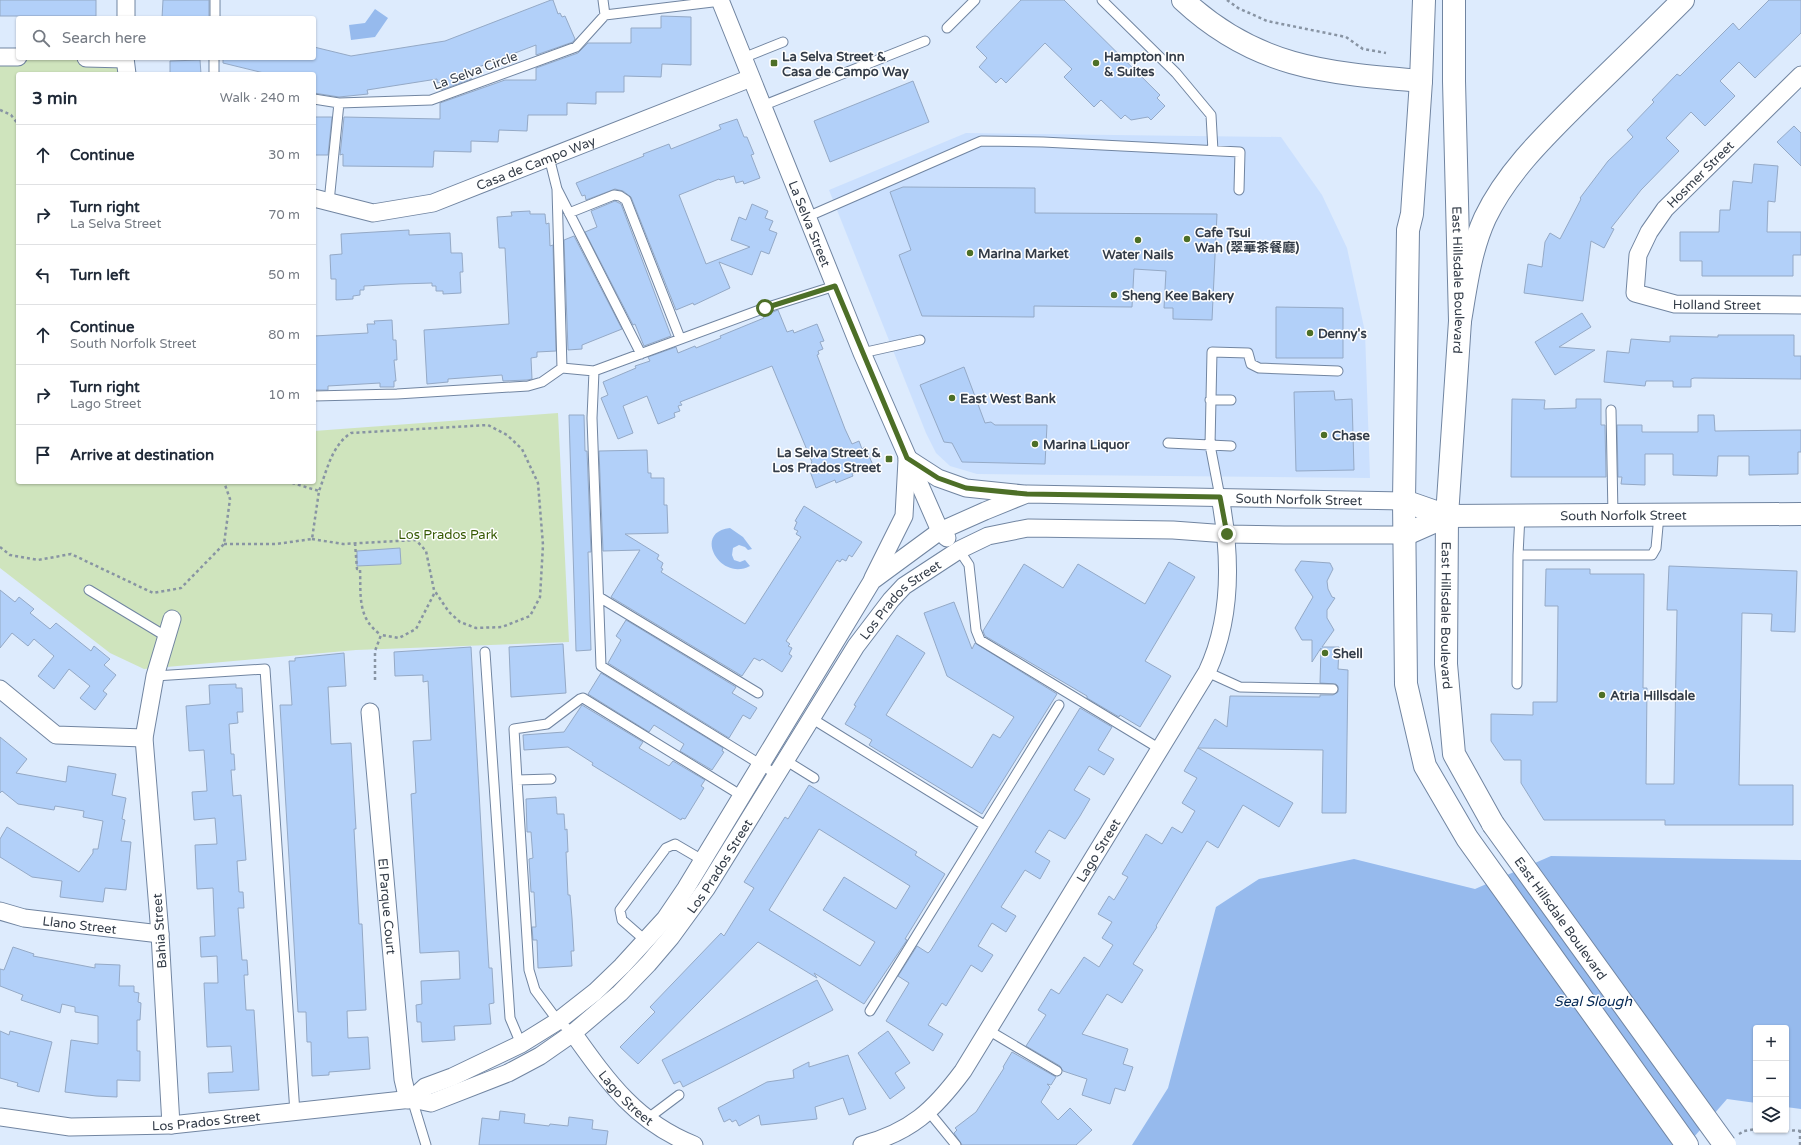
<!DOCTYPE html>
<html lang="en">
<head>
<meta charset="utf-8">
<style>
	:root { --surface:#fff; --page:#f6f6f7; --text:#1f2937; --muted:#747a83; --line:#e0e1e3 }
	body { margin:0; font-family:"Varela Round","Noto Sans SC",sans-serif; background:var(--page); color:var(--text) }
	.controls { position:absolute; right:12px; bottom:12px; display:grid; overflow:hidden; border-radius:4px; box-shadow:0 1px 3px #0004 }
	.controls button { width:36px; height:36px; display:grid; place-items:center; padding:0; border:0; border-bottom:1px solid var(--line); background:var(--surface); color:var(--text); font:20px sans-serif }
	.stop { position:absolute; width:12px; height:12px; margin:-9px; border:3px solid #4d6f27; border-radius:50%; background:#fff }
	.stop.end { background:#4d6f27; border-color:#fff; box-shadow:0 1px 4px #0008 }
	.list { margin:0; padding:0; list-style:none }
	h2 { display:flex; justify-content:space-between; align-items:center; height:52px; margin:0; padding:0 16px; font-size:17px }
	h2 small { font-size:13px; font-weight:400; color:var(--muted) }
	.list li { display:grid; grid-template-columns:26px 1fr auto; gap:12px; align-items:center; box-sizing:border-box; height:60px; padding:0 16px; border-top:1px solid var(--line) }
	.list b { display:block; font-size:15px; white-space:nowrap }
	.list p { margin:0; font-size:13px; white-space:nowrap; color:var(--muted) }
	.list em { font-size:13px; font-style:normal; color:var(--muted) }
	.icon { flex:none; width:22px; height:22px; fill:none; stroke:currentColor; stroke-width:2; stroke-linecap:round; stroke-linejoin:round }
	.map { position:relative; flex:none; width:1801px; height:1145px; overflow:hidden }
	.search { position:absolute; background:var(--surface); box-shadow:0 1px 3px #0004; left:16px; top:16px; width:300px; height:44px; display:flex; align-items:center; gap:10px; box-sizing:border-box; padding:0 14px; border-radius:4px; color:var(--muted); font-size:15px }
	.panel { position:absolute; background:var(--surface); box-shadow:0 1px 3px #0004; left:16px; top:72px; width:300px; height:412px; border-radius:4px }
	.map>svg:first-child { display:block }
</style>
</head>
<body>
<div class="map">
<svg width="1801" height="1145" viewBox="0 0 1801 1145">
	<rect width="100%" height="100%" fill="#ddebfd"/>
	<!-- built -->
	<path fill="#cbe0fe" d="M966,133L1281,137L1322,195L1347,248L1365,332L1370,478L977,474L950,466L936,453L926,433L829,190Z"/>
	<!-- green -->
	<path fill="#cfe4bd" d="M0,57L125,58V74H18V482H314V431L558,413L569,642L356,650L144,669L110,653L0,568Z"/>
	<!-- water -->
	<path fill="#96baed" d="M375,9L388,18L375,37L351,40L349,25L365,23Z
		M730,528L743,537L752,549L748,550L745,547L739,545L733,548L732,555L734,560L740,562L745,560L750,566C720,582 692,532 730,528Z
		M1551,856L1801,860V1109L1786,1107V1028H1756V1103L1727,1099L1687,1145H1132L1168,1088L1216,907L1259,879L1354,859L1475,889Z"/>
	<!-- building -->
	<path fill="#b2d0f9" stroke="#94a9c6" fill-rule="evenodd" d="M0,0H96V16H0Z
		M163,0H209V18H162Z
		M551,0H553L558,14L560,13L562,17L565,16L575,39L573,42L536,55V45L450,78L472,79L441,90V82L437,83V79L367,90L368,94L339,97L314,93V74H268L223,63V58H314V47L351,56L445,41Z
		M1021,0H1064L1160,95L1157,98L1165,106L1151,120L1148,117L1131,120L1125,115L1121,119L1101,100L1094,107L1064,77L1072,69L1045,43L1006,83L1001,78L996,83L979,67L987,58L976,47Z
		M1769,0H1801V33L1755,78L1739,62L1720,81L1735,96L1705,126L1691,112L1666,138L1679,151L1641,190L1611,228L1614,229L1604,248L1591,241L1583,301L1524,293L1528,264L1542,267L1545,242L1550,233L1560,239L1581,199L1580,198L1608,161L1633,137L1627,130L1654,102L1652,100L1677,74L1680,76L1733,23L1739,30Z
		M661,16L691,17V65L662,64L661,77L624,76V92H596V104L567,103V115H528L527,131L499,130L498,142L471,141V152L434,151L433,167L343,166V154L340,155L344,117L440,119V103L505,80H536V68L578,53L588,43H631V28H661Z
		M200,60L201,74H170V61Z
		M913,81L929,122L830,162L814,121Z
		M314,117H332L328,155H314Z
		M737,119L744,137H747L754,154L751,155L760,178L744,184L743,181L736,183L734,176L720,180L719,179L679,195L706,264L750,247L731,240L739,217L746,220L752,204L768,211L765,218L773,221L769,230L777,233L769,254L761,251L752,275L719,262L730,288L694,305L693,303L676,310L631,197L623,191L615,189L586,200L585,195L582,196L576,183L644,156L643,154L669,144L671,149L721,129L719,125Z
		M1794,126L1801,133V166L1777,142Z
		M1754,164L1778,166L1775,202L1768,201L1767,232H1801V255H1793V276H1702V261H1680V232H1719L1720,210H1730L1733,181L1752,183Z
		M903,187L1035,188V213L1217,214L1212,320L1173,319V308H1164L1166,271L1134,269L1132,307L1034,306V317L922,316L899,255L911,250L890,192Z
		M615,201L621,204L671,336L644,346L635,324L633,325L585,232L597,227L591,211Z
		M530,211V214H545L546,224L549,223L550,246L553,245L556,351L537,352V357L531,358L532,379L527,380L503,381L502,375L448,379V382L427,384L424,330L509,324L505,248H499L497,217L512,216L511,212Z
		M409,230V235L450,233L451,253H462L463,272H460L461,293L443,294V291H436V286H432V283L399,284L364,286V290H360V295L353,296V299L336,300V279H331L330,255L342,254L341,234Z
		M574,236L622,329L582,345V349L568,350L564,240Z
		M1276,307L1343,308V358H1276Z
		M778,310L787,332L793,330L794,333L817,324L824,341L820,342L823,349L818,351L819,354L817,355L845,429L852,444L859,441L862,449L865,447L873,465L852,474L853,476L836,483L835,480L816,488L810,471L814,469L811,463L812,462L772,366L680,402L682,405L678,406L680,411L674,413L675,417L658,424L647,396L623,406L633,433L618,439L601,398L608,395L603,382L636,368L635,366L650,361L648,357L676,347L678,353L695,346L696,348L721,338L720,336L764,318L763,316Z
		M1582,313L1591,327L1559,347L1595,350L1555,375L1535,342Z
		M392,320L393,340H396L397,360H394L396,381H394V387H380V383L328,386V390H314V336L368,333L367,324H375L374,321Z
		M1718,335H1794V356H1801V379L1694,378L1691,379V387H1673V381H1646L1645,386L1604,382L1607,351L1629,353L1631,339L1670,342V336L1718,337Z
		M964,367L985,423L991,422L995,425H1047L1045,464L962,462L952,443L944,442L920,385Z
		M1334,391L1335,400L1352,399L1354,470L1296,471L1294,392Z
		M1512,399L1545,400L1544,409L1576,408V399H1601V425H1605L1606,477H1511Z
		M569,415H584L585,451H587L591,552H588L591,650L576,651Z
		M1698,415H1714L1715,431L1801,430V452H1798V474L1749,475V456H1718L1717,476L1673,475V454H1645V485L1621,484L1622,477H1618L1617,425H1642V432H1698Z
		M647,450L648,473H651V478H664V505H667L668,533L625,534L659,555L657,559L663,563L661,568L663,569L661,572L745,624L801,537L796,534L798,531L794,529L797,522L795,521L804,506L862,542L852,557L849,555L846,561L842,559L840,562L837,560L786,641L790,644L788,646L792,648L789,654L792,656L782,672L762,659L760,661L754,658L742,676L611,597L640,550L603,551L599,451Z
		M400,548L401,564L357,566V551Z
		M1301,561L1330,563L1333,569L1327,581L1328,589L1332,597L1335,598L1327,610V618L1334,630L1322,647H1339L1338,669L1348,670L1346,813H1322L1323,750L1198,748L1293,803L1279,827L1243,805L1218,848L1207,841L1156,926L1157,927L1133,964L1143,970L1122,1003L1107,994L1082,1034L1128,1049L1123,1064L1133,1067L1125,1091L1115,1088L1110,1104L1082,1095L1087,1079L1063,1071L1060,1066L1026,1046L1046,1015L1038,1010L1051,989L1059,994L1084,957L1099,967L1113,945L1102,938L1112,922L1098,914L1109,896L1114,900L1128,877L1122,874L1146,834L1162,844L1172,827L1182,833L1195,811L1182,803L1197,778L1184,771L1215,719L1227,727L1230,696L1320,697V695H1333L1338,692V686L1336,684L1320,683L1321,648L1312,662V640H1302L1295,628L1313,597L1295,570Z
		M1169,562L1195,577L1145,661L1171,676L1140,727L1120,715L1119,717L1087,698V696L985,636L983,631L1024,564L1063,588L1078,564L1145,604Z
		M1669,566L1797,571L1795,632L1771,631L1772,614L1742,613L1739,785H1793V825H1665V820H1544L1521,783V760H1504L1491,741V714L1533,715V702H1557L1558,606H1545L1546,569H1590V574H1644L1643,688H1647L1646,784H1674L1677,610H1667Z
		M0,590L15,602L19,597L34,609L30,613L50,629L56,623L91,651L94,646L110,659L104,665L116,675L103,691L107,694L95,710L80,698L90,686L69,669L54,689L38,676L54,656L34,639L28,646L12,633L0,648Z
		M954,602L972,649L975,643L1057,694L982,814L869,745L872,740L845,724L856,706L854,705L897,635L925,653L886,715L972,768L993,734L1000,738L1014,717L947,676L924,613Z
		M626,620L736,687L732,693L757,708L750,719L743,715L729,738L608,663L621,640L616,636Z
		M563,644L566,693L511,697L509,647Z
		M471,647L486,918L489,968H492L494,1003L489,1004L491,1024L454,1026L455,1040L422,1042L421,1022H417L416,1005L422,1004L421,981L460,979L459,951L420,953L411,794L416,793L413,741L431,740L428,681L423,682V675L395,676L394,652Z
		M344,653L346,686L328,687L331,744L351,743L356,829H354L356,866L359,924H362L366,1010L347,1011L348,1038L368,1037L370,1069L329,1072V1075L312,1076L311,1042H307L306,1012H298L280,705H292L289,661H295V658Z
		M601,673L723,748L722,751L724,752L712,770L680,751L684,744L654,725L649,732L588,694Z
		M236,684V688H242L243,712H237L238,723L229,724L231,754H234L235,770H231L233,796L241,795L246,860L237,861L239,892H243L244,908H238L242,960H247L248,975H244L246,1010H254L259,1090L209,1093L208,1073L233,1072L231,1046L207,1047L204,983H218L217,956L201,957L200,937L215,936L214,915L213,888L197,889L195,845L217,844L215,818L194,820L192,792L207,791L204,750L189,751L186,706L210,704L209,685Z
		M582,705L643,742L639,748L669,766L673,761L705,780L701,786L704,788L685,819L682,818L681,820L592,765L593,763L568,747L524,750L523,735L564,732Z
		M1080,708L1112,727L1098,750L1114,759L1104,775L1089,766L1074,790L1090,799L1080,816L1065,839L1049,830L1035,852L1050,861L1040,879L1025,870L1001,907L1016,916L1006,932L992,923L978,946L993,955L982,972L971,965L946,1006L942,1003L928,1025L943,1034L933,1051L886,1021L909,983L898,976L917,946L928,953L931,950Z
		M0,737L27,759L16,773L66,782L68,766L116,774L112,795L126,798L122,819L125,820L121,841L131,842L126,890L105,888L103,902L60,897L62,881L32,877L0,857V839L7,827L79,872L93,853V849H98L103,821L83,817L84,811L55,806L54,810L18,804L2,791L0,793Z
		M809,785L917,852L915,855L945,874L905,939L907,940L864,1004L814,973L817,978L758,942L638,1064L620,1047L655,1012L650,1007L721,933L724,936L754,888L744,882L785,817L788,819ZM819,829L910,886L896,909L844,877L823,910L875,942L860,966L769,910Z
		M556,797L557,814H564L565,830L567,829L568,852H566L568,895H570L572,918L574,951H571L572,966L538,968L537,940H533L532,927H536L534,892H531L529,859L533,858L531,832H527L526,799Z
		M13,947L34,954L33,956L95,968V964L120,965L119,986H134V992L139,993L138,1002L141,1003L140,1020H137V1051H140V1081L117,1080V1097L96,1096L65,1092L71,1040L98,1044V1016L75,1012V1007L62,1004L60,1013L21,1000L23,995L0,986V969L4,970Z
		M817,980L833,1010L683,1087L680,1081L674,1084L662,1060Z
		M0,1031L9,1035L10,1031L52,1042L39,1092L17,1086L18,1083L0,1078Z
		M888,1031L910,1063L895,1073L905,1088L890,1099L858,1053Z
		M1012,1052L1056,1077L1051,1085L1047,1084L1050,1087L1041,1102L1058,1120L1070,1108L1092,1130L1076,1145H962L954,1133L957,1130L955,1128L976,1112L1004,1068L1003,1067Z
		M848,1055L866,1109L849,1115L843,1098L815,1107L817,1119L761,1125L759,1115L739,1126L736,1120L732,1122L730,1119L724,1122L718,1108L767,1082L794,1078L793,1070L809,1062V1067Z
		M500,1111L525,1114L524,1123L549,1126L550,1124L568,1126L569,1117L593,1120L592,1129L608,1131L606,1145H479L482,1118L499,1120Z"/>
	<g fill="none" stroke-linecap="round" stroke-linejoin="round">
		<defs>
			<path id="service" d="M603,0L605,15
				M1102,0L1176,73L1211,115L1213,151
				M215,18V0
				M947,28L975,0
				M743,58L783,42
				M214,74V58
				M314,99L339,103L431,100L576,47L605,15L721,1
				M762,106L925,41
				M549,157L557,189
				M329,202L339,103
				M569,213L614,195L620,196L626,200L680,338
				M807,217L981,141L1043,142L1240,152L1239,190
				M862,353L920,340
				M594,371L562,368L557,189L641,354
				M314,396L397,394L528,386L542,382L562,368
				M1210,400H1231
				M1611,410L1613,515
				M1168,443L1231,446
				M1220,497L1210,445L1212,352L1248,353L1251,364L1259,368L1338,371
				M959,550L969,565L976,630L980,640L1160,749
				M1518,555H1652L1656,548L1659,515
				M89,590L167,637
				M599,597L758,693
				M485,652L510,1018L521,1044
				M1207,672L1240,687L1333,689
				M155,676L265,669L295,1113
				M1517,684L1518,555L1520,515
				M811,718L984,825
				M785,760L814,778
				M776,774L601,666L592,418L594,371L765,308L835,286
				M551,779L517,780L529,970L535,990L558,1021L573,1033
				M517,780L514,729L547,724L580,699L583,698L742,796
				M646,941L622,920L620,910L666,848L675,844L704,861
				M870,1011L1059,705
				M988,1030L1057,1071
				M412,1099L426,1145
				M929,1112L956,1145
				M647,1119L679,1095"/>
			<g id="minor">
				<path id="s1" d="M720,0L862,353L940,531L947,538"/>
				<path d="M126,18V0"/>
				<path d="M0,57H18"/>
				<path d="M86,58L125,59"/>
				<path d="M125,58L127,74"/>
				<path id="s2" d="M1801,75L1665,209L1649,232L1638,255L1635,293L1675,304L1801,305"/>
				<path id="s3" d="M314,198L373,213L433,203L751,78"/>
				<path d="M907,458L938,478L966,488L1024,494"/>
				<path d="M873,578L904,516L907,460"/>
				<path d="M0,689L56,735L144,738"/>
				<path id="s4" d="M370,712L403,1079L408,1100"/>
				<path id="s5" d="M0,911L24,918L160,934"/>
				<path id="s6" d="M573,1033C608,1082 636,1122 694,1145"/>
				<path id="s7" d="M412,1099L425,1087L452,1077L521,1044L558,1021L595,992L622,966L665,919L686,888L872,581L940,531L985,511L1027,494L1404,501"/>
				<path id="s8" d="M0,1117L70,1127L171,1125L412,1099L431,1103L508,1073L540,1056L573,1033L620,993L648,964L671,937L706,889L856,646L891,600L904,586L959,550L988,536L1028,528L1173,530L1227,534L1284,535H1404"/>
				<path d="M171,1125L160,934L144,738L155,676L172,619"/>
				<path id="s9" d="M862,1145C911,1132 934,1110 963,1071L1207,672C1233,617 1231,555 1220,497"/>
			</g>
			<g id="secondary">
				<path d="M1424,0L1421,81L1412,214L1408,230L1404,501L1406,684L1425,766L1467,838L1687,1145"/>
				<path id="s10" d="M1454,0V81L1460,321L1447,516L1446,664L1454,754L1493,824"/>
				<path id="s11" d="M1404,501L1447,516L1801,514"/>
				<path d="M1404,535L1447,516"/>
			</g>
			<path id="motorway" d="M1183,0C1256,68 1327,73 1421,81
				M1460,321C1466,286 1470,251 1485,218C1508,170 1548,133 1586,95C1618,64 1651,32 1683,0"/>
		</defs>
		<!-- service casing -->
		<use href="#service" stroke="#7185a1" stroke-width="11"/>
		<!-- minor casing -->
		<use href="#minor" stroke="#7185a1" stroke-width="19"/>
		<!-- secondary casing -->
		<use href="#secondary" stroke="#7185a1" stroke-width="24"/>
		<!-- motorway casing -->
		<use href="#motorway" stroke="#7185a1" stroke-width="24"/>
		<!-- path -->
		<path stroke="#8894a3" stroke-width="2.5" stroke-dasharray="3 3" stroke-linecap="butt" d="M1227,0L1238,8L1267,21L1346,37L1363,49L1386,53
			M0,110L11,115L18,124
			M312,539L343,544L416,540L426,551L434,590L449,612L460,622L476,628L502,627L530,616L540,597L543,545L538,483L522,449L507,435L488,425L351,433C332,445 327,470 319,491
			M355,543L357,569H360C361,596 357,618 381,635
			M224,544H276L312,539L319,491L289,482
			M0,547L10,555L38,560L71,554L153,593L181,588L224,544L230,499L224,482
			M375,680V651L381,635L399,638L416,629L435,592
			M1786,1130L1801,1131
			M1739,1134L1744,1131L1756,1129
			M1800,1145V1131"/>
		<!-- service -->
		<use href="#service" stroke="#fff" stroke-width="9"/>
		<!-- minor -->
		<use href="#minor" stroke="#fff" stroke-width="17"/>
		<!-- secondary -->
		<use href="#secondary" stroke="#fff" stroke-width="22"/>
		<!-- motorway -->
		<use href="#motorway" stroke="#fff" stroke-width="22"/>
		<defs>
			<g id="secondary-bridge">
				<path id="s12" d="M1493,824L1725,1145"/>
			</g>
		</defs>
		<!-- secondary-bridge casing -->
		<use href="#secondary-bridge" stroke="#7185a1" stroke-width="24" stroke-linecap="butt"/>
		<!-- secondary-bridge -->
		<use href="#secondary-bridge" stroke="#fff" stroke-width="22"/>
	</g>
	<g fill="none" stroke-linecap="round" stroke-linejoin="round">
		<!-- route -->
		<path stroke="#4d6f27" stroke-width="5" d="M765,308L835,286L907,458L938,478L966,488L1027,494L1220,497L1227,534"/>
	</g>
	<!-- markers -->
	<g fill="#4d6f27" stroke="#fff" stroke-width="1.5">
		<rect x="770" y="59" width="8" height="8" rx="2"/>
		<circle cx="1096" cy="63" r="4"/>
		<circle cx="1187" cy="239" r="4"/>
		<circle cx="1138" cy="240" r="4"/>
		<circle cx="970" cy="253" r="4"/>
		<circle cx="1114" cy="295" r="4"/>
		<circle cx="1310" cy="333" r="4"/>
		<circle cx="952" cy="398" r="4"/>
		<circle cx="1324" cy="435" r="4"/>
		<circle cx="1035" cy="444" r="4"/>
		<rect x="885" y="455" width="8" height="8" rx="2"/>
		<circle cx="1325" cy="653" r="4"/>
		<circle cx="1602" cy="695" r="4"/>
	</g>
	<g text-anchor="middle" stroke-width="3" stroke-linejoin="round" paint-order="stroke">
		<!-- poi labels -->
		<g font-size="13" font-weight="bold" fill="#333c48" stroke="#fff" text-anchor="start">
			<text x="782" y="61">La Selva Street &amp;<tspan x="782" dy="15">Casa de Campo Way</tspan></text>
			<text x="1104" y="61">Hampton Inn<tspan x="1104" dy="15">&amp; Suites</tspan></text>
			<text x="1195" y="237">Cafe Tsui<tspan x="1195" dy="15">Wah (翠華茶餐廳)</tspan></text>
			<text x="978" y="258">Marina Market</text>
			<text x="1138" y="259" text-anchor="middle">Water Nails</text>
			<text x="1122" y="300">Sheng Kee Bakery</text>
			<text x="1318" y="338">Denny's</text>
			<text x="960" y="403">East West Bank</text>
			<text x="1332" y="440">Chase</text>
			<text x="1043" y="449">Marina Liquor</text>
			<text x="881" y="457" text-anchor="end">La Selva Street &amp;<tspan x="881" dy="15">Los Prados Street</tspan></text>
			<text x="1333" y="658">Shell</text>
			<text x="1610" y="700">Atria Hillsdale</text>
		</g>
		<!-- street labels -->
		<g font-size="13" fill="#333c48" stroke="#fff">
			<text transform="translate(475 70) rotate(-20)" y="5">La Selva Circle</text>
			<text dy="5" stroke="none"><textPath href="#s3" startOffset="232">Casa de Campo Way</textPath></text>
			<text transform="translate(1700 174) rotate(-45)" y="5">Hosmer Street</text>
			<text dy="5" stroke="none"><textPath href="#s1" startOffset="241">La Selva Street</textPath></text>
			<text dy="5" stroke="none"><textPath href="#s10" startOffset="280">East Hillsdale Boulevard</textPath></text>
			<text dy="5" stroke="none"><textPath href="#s2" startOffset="366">Holland Street</textPath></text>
			<text dy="5" stroke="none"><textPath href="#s7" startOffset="1162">South Norfolk Street</textPath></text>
			<text dy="5" stroke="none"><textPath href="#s11" startOffset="222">South Norfolk Street</textPath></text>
			<text dy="5" stroke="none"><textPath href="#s8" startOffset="1140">Los Prados Street</textPath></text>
			<text dy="5" stroke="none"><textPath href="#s10" startOffset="616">East Hillsdale Boulevard</textPath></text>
			<text dy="5" stroke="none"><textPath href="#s9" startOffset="387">Lago Street</textPath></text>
			<text dy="5" stroke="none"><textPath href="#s8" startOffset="816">Los Prados Street</textPath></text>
			<text dy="5" stroke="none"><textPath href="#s4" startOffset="195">El Parque Court</textPath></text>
			<text dy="5" stroke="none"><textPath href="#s12" startOffset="116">East Hillsdale Boulevard</textPath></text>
			<text dy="5" stroke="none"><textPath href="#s5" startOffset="81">Llano Street</textPath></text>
			<text transform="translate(159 931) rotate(-94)" y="5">Bahia Street</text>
			<text dy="5" stroke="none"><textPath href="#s6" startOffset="84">Lago Street</textPath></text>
			<text dy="5" stroke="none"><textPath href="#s8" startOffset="207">Los Prados Street</textPath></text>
		</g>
		<!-- park labels -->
		<g font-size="13" fill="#375a04" stroke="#fff">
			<text x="448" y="539">Los Prados Park</text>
		</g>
		<!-- water labels -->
		<g font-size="14" font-style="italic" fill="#052955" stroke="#fff">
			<text x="1593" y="1006">Seal Slough</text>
		</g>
	</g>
</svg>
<div class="controls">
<button>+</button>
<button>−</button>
<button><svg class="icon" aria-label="layers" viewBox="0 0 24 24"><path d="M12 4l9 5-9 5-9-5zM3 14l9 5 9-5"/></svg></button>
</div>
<div class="stop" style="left:765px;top:308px"></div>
<div class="stop end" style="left:1227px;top:534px"></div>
<div class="search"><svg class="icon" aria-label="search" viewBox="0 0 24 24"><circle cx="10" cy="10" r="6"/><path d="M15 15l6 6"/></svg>Search here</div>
<section class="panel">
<h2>3 min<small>Walk · 240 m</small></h2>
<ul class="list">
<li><svg class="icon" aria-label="ahead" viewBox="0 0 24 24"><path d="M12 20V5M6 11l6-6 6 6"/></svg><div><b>Continue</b></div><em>30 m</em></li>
<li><svg class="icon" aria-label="right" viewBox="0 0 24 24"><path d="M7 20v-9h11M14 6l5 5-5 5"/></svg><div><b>Turn right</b><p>La Selva Street</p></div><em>70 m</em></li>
<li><svg class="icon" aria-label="left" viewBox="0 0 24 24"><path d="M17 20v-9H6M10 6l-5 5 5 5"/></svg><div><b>Turn left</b></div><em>50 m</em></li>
<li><svg class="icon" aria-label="ahead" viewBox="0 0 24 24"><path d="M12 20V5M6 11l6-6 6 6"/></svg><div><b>Continue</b><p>South Norfolk Street</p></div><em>80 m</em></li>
<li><svg class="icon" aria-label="right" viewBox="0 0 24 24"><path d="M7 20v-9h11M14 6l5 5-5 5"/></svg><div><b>Turn right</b><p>Lago Street</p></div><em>10 m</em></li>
<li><svg class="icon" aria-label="arrive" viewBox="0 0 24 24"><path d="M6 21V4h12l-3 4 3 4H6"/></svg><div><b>Arrive at destination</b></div></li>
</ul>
</section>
</div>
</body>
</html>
